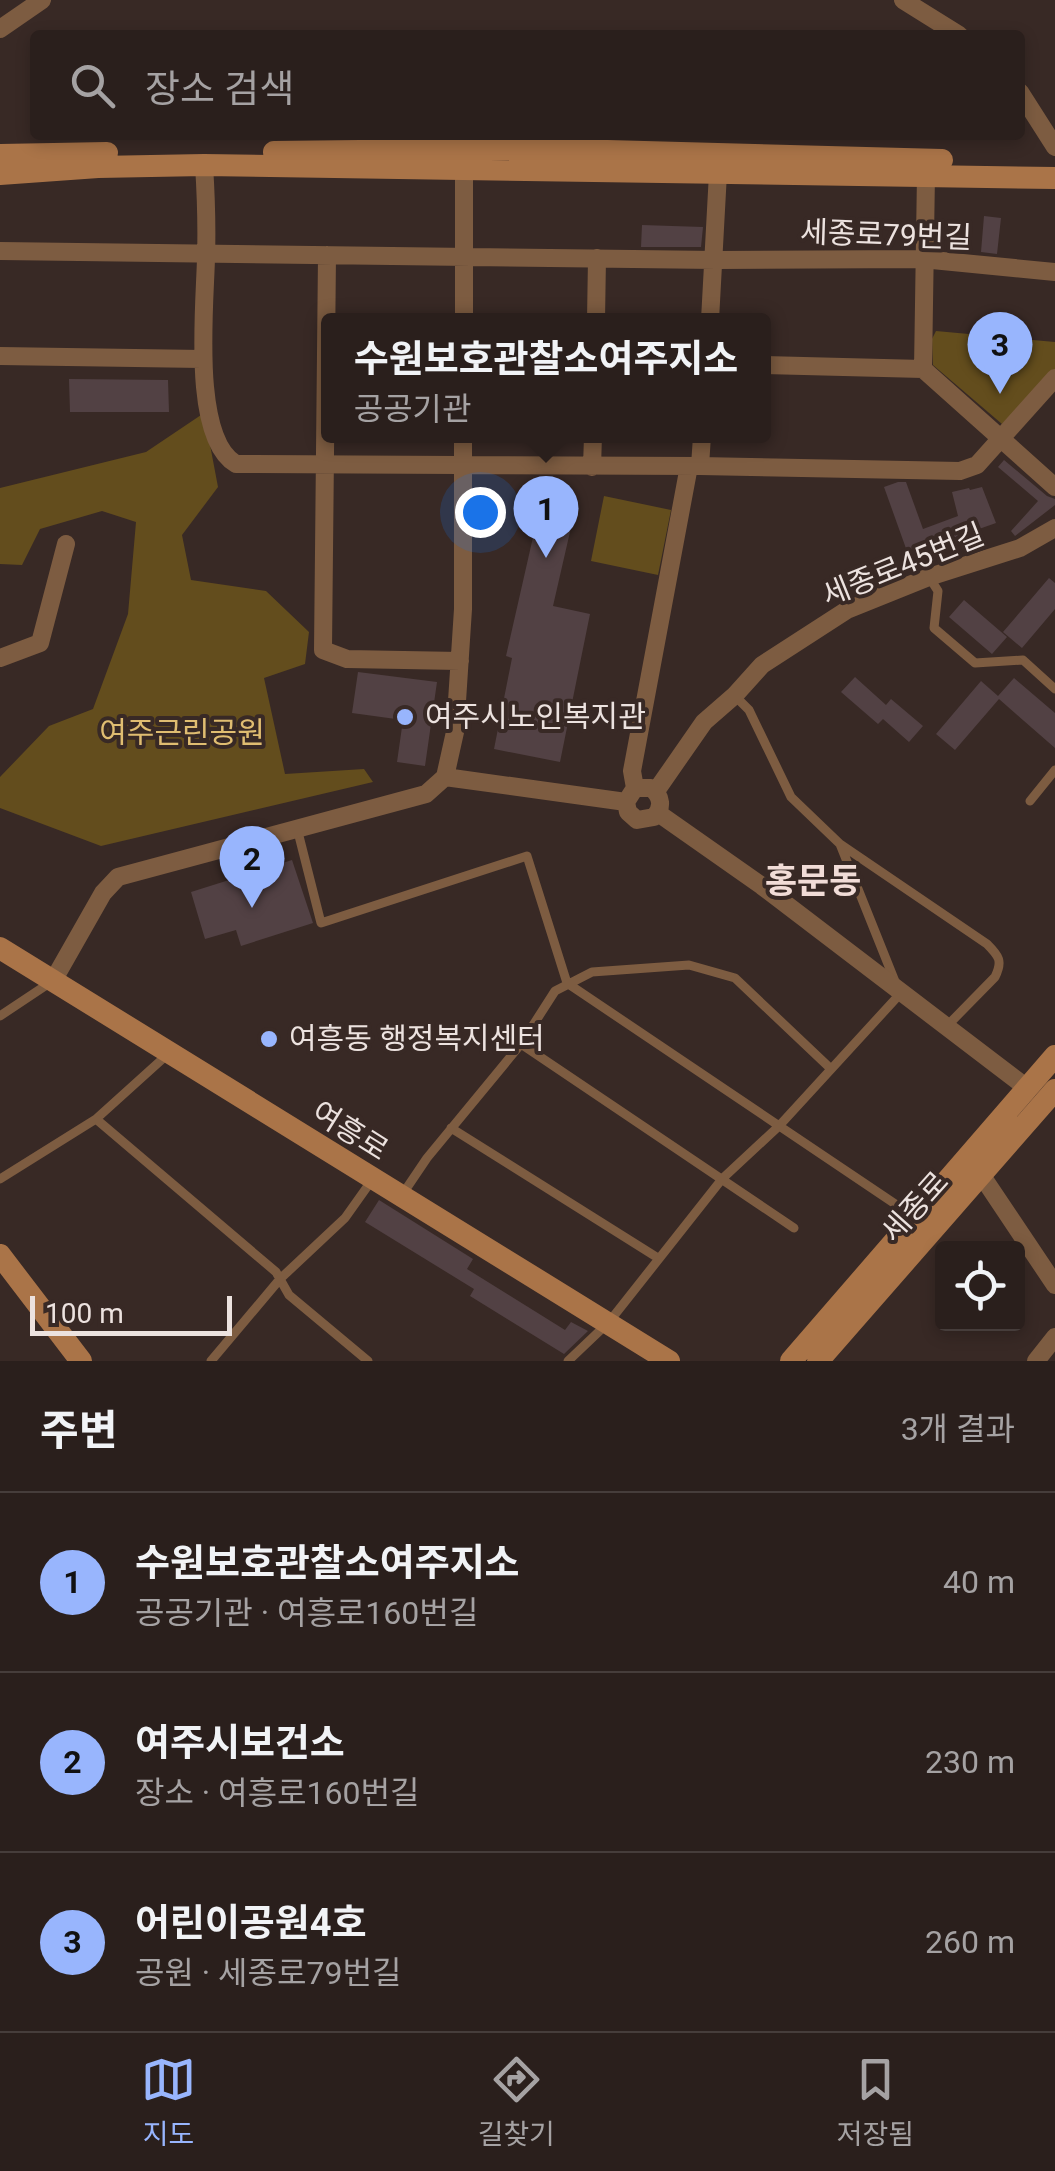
<!DOCTYPE html>
<html lang="ko">
<head>
<meta charset="utf-8">
<style>
	:root { --surface:#2a1f1c; --page:#362c29; --text:#f1f3f6; --muted:#a5a2a3; --line:#463d3b; --accent:#98b5fd }
	body { margin:0; font-family:Roboto,"Noto Sans KR",sans-serif; background:var(--page); color:var(--text) }
	.controls { position:absolute; right:30px; bottom:30px; display:grid; overflow:hidden; border-radius:10px; box-shadow:0 5px 15px #0003 }
	.controls button { width:90px; height:90px; display:grid; place-items:center; padding:0; border:0; border-bottom:2px solid var(--line); background:var(--surface); color:var(--text); font:50px sans-serif }
	.scale { position:absolute; left:30px; bottom:25px; width:202px; box-sizing:border-box; padding-left:10px; border:5px solid #ece2df; border-top:0; font-size:28px; line-height:35px; white-space:nowrap; color:#ece2df; -webkit-text-stroke:8px #382925; paint-order:stroke }
	.you { position:absolute; left:480px; top:512px; width:35px; height:35px; margin:-25px; border:8px solid #fff; border-radius:50%; background:#1a73e8; box-shadow:0 0 0 15px #1a73e833 }
	.badge { display:grid; place-items:center; width:65px; height:65px; border-radius:50%; background:var(--accent); color:#111; font-size:32px; font-weight:700 }
	.pin { position:absolute; translate:-50% -82px; filter:drop-shadow(0 2px 5px #0008) }
	.pin::after { content:''; position:absolute; top:52px; width:35px; height:30px; background:inherit; clip-path:polygon(0 0,100% 0,50% 100%) }
	.popup { position:absolute; left:321px; top:313px; width:450px; height:130px; box-sizing:border-box; display:grid; place-content:center; border-radius:10px; background:var(--surface); filter:drop-shadow(0 2px 8px #0005); font-size:32px; white-space:nowrap; color:var(--muted) }
	.popup b { font-size:38px; color:var(--text) }
	.popup::after { content:''; position:absolute; left:50%; top:100%; margin-left:-20px; border:20px solid transparent; border-top-color:var(--surface) }
	.list { margin:0; padding:0; list-style:none }
	h2 { display:flex; justify-content:space-between; align-items:center; height:130px; margin:0; padding:0 40px; font-size:42px }
	h2 small { font-size:32px; font-weight:400; color:var(--muted) }
	.list li { display:grid; grid-template-columns:65px 1fr auto; gap:30px; align-items:center; box-sizing:border-box; height:180px; padding:0 40px; border-top:2px solid var(--line) }
	.list b { display:block; font-size:38px; white-space:nowrap }
	.list p { margin:0; font-size:32px; white-space:nowrap; color:var(--muted) }
	.list em { font-size:32px; font-style:normal; color:var(--muted) }
	.icon { flex:none; width:55px; height:55px; fill:none; stroke:currentColor; stroke-width:2; stroke-linecap:round; stroke-linejoin:round }
	.map { position:relative; flex:none; width:1055px; height:1361px; overflow:hidden }
	.search { position:absolute; background:var(--surface); box-shadow:0 5px 15px #0003; left:30px; right:30px; top:30px; height:110px; display:flex; align-items:center; gap:25px; box-sizing:border-box; padding:0 35px; border-radius:10px; color:var(--muted); font-size:38px }
	.sheet { height:670px; background:var(--surface) }
	nav { display:flex; justify-content:space-around; align-items:center; box-sizing:border-box; height:140px; border-top:2px solid var(--line); background:var(--surface); font-size:28px; color:var(--muted) }
	nav a { display:grid; justify-items:center; gap:5px }
	nav .on { color:var(--accent) }
	.map>svg:first-child { display:block }
</style>
</head>
<body>
<div class="map">
<svg width="1055" height="1361" viewBox="0 0 1055 1361">
	<rect width="100%" height="100%" fill="#382925"/>
	<!-- green -->
	<path fill="#634d1d" d="M936,331L1055,342V371L1002,424L933,365L932,339Z
		M204,413L218,487L182,535L191,580L266,591L309,632L305,664L264,678L285,774L364,769L373,782L101,846L0,808V777L49,726L93,709L128,614L136,522L102,511L40,529L22,565L0,564V488L146,452Z
		M604,496L671,510L658,575L591,561Z"/>
	<!-- building -->
	<path fill="#524144" d="M984,216L1001,218L997,254L981,252Z
		M642,225L703,227L701,247H641Z
		M69,379L168,380L169,412H70Z
		M1004,460L1047,496L1055,499V505L1015,536L1011,531L1038,501L998,467Z
		M898,482H906L923,529L958,516L952,492L969,488L970,490L982,487L996,523L908,554L884,487Z
		M541,502L575,510L553,606L590,614L560,762L494,749L512,658L506,656Z
		M1049,578L1055,583V609L1022,648L1003,632Z
		M964,600L1007,637L992,654L949,617Z
		M358,672L437,682L425,766L397,762L403,720L352,713Z
		M855,677L886,705L891,699L923,726L909,742L883,719L878,724L841,692Z
		M1014,678L1055,713V748L999,699L955,750L936,734L981,681L998,696Z
		M292,860L313,923L241,946L236,930L205,939L191,892Z
		M379,1200L473,1259L467,1269L565,1330L571,1322L588,1331L564,1354L470,1296L474,1289L365,1222Z"/>
	<g fill="none" stroke-linecap="round" stroke-linejoin="round">
		<!-- lane -->
		<path stroke="#7d5c41" stroke-width="9" d="M929,577L938,591L934,628L975,663L1023,660L1055,689
			M1030,801L1055,770
			M297,828L321,923L527,856L567,983L916,1218
			M840,844L987,944C999,956 1003,961 995,977L946,1027
			M0,1016L51,982
			M521,1044L794,1228
			M96,1119L276,1272L289,1295L368,1361
			M451,1128L658,1258
			M0,1179L96,1119L168,1054
			M402,1195L427,1158L521,1044L555,991L592,972L689,965L735,978L830,1068
			M211,1361L280,1279L345,1218L372,1180
			M568,1361L609,1322L722,1179L779,1126L900,994L840,844L791,797L749,710L735,696"/>
		<!-- street -->
		<path stroke="#7d5c41" stroke-width="18" d="M903,0L959,35
			M0,29L42,0
			M1020,92L1055,147
			M204,165C206,196 207,227 206,258C205,305 191,438 236,464L700,466L960,471L977,465L1055,378
			M926,174L923,369L1055,487
			M0,251L716,260L922,259L1055,272
			M327,255L323,650L347,659L460,661
			M464,320V168
			M596,320L597,258
			M710,320L718,173
			M0,356L202,359
			M764,365L923,369
			M700,466L702,436
			M592,467L593,436
			M0,658L40,643L66,544
			M445,777L626,802
			M635,788H651C662,796 663,808 654,817L637,820L628,812L626,802L635,788L632,771L689,466
			M656,791L704,722L735,695L762,665L847,610L929,577L1020,548L1055,528
			M658,813L762,886L1027,1088
			M53,981L103,893L118,877L426,794L445,777L455,732L463,609V436
			M982,1176L1055,1285
			M1036,1361L1055,1337"/>
		<!-- secondary -->
		<path stroke="#aa7448" stroke-width="22" d="M274,152L534,149L942,160
			M0,155L107,153
			M0,174L98,167L204,165L1055,178
			M0,948L669,1361
			M0,1255L81,1361
			M791,1361L1055,1056
			M818,1361L1055,1090"/>
	</g>
	<!-- markers -->
	<g fill="#98b5fd" stroke="#382925" stroke-width="4">
		<circle cx="405" cy="717" r="10"/>
		<circle cx="269" cy="1039" r="10"/>
	</g>
	<g text-anchor="middle" stroke-width="8" stroke-linejoin="round" paint-order="stroke">
		<!-- street labels -->
		<g font-size="30" fill="#ece2df" stroke="#382925">
			<text transform="translate(886 235) rotate(2)" y="10">세종로79번길</text>
			<text transform="translate(903 565) rotate(-22)" y="10">세종로45번길</text>
			<text transform="translate(350 1131) rotate(32)" y="10">여흥로</text>
			<text transform="translate(915 1207) rotate(-48)" y="10">세종로</text>
		</g>
		<!-- poi labels -->
		<g font-size="30" fill="#ece2df" stroke="#382925" text-anchor="start">
			<text x="425" y="727">여주시노인복지관</text>
			<text x="289" y="1049">여흥동 행정복지센터</text>
		</g>
		<!-- park labels -->
		<g font-size="30" fill="#e0bd71" stroke="#382925">
			<text x="182" y="743">여주근린공원</text>
		</g>
		<!-- quarter labels -->
		<g font-size="35" font-weight="bold" fill="#f1dcd7" stroke="#382925">
			<text x="813" y="893">홍문동</text>
		</g>
	</g>
</svg>
<div class="controls">
<button><svg class="icon" aria-label="locate" viewBox="0 0 24 24"><circle cx="12" cy="12" r="6"/><path d="M12 2v4M12 18v4M2 12h4M18 12h4"/></svg></button>
</div>
<div class="scale">100 m</div>
<div class="you"></div>
<div class="pin badge" style="left:546px;top:558px">1</div>
<div class="popup"><b>수원보호관찰소여주지소</b>공공기관</div>
<div class="pin badge" style="left:252px;top:908px">2</div>
<div class="pin badge" style="left:1000px;top:394px">3</div>
<div class="search"><svg class="icon" aria-label="search" viewBox="0 0 24 24"><circle cx="10" cy="10" r="6"/><path d="M15 15l6 6"/></svg>장소 검색</div>
</div>
<section class="sheet">
<h2>주변<small>3개 결과</small></h2>
<ul class="list">
<li><span class="badge">1</span><div><b>수원보호관찰소여주지소</b><p>공공기관 · 여흥로160번길</p></div><em>40 m</em></li>
<li><span class="badge">2</span><div><b>여주시보건소</b><p>장소 · 여흥로160번길</p></div><em>230 m</em></li>
<li><span class="badge">3</span><div><b>어린이공원4호</b><p>공원 · 세종로79번길</p></div><em>260 m</em></li>
</ul>
</section>
<nav>
<a class="on"><svg class="icon" aria-label="map" viewBox="0 0 24 24"><path d="M3 6l6-2 6 2 6-2v14l-6 2-6-2-6 2zM9 4v14M15 6v14"/></svg>지도</a>
<a><svg class="icon" aria-label="directions" viewBox="0 0 24 24"><path d="M12 3l9 9-9 9-9-9zM9 14v-3h6M13 9l2 2-2 2"/></svg>길찾기</a>
<a><svg class="icon" aria-label="saved" viewBox="0 0 24 24"><path d="M7 4h10v16l-5-4-5 4z"/></svg>저장됨</a>
</nav>
</body>
</html>
